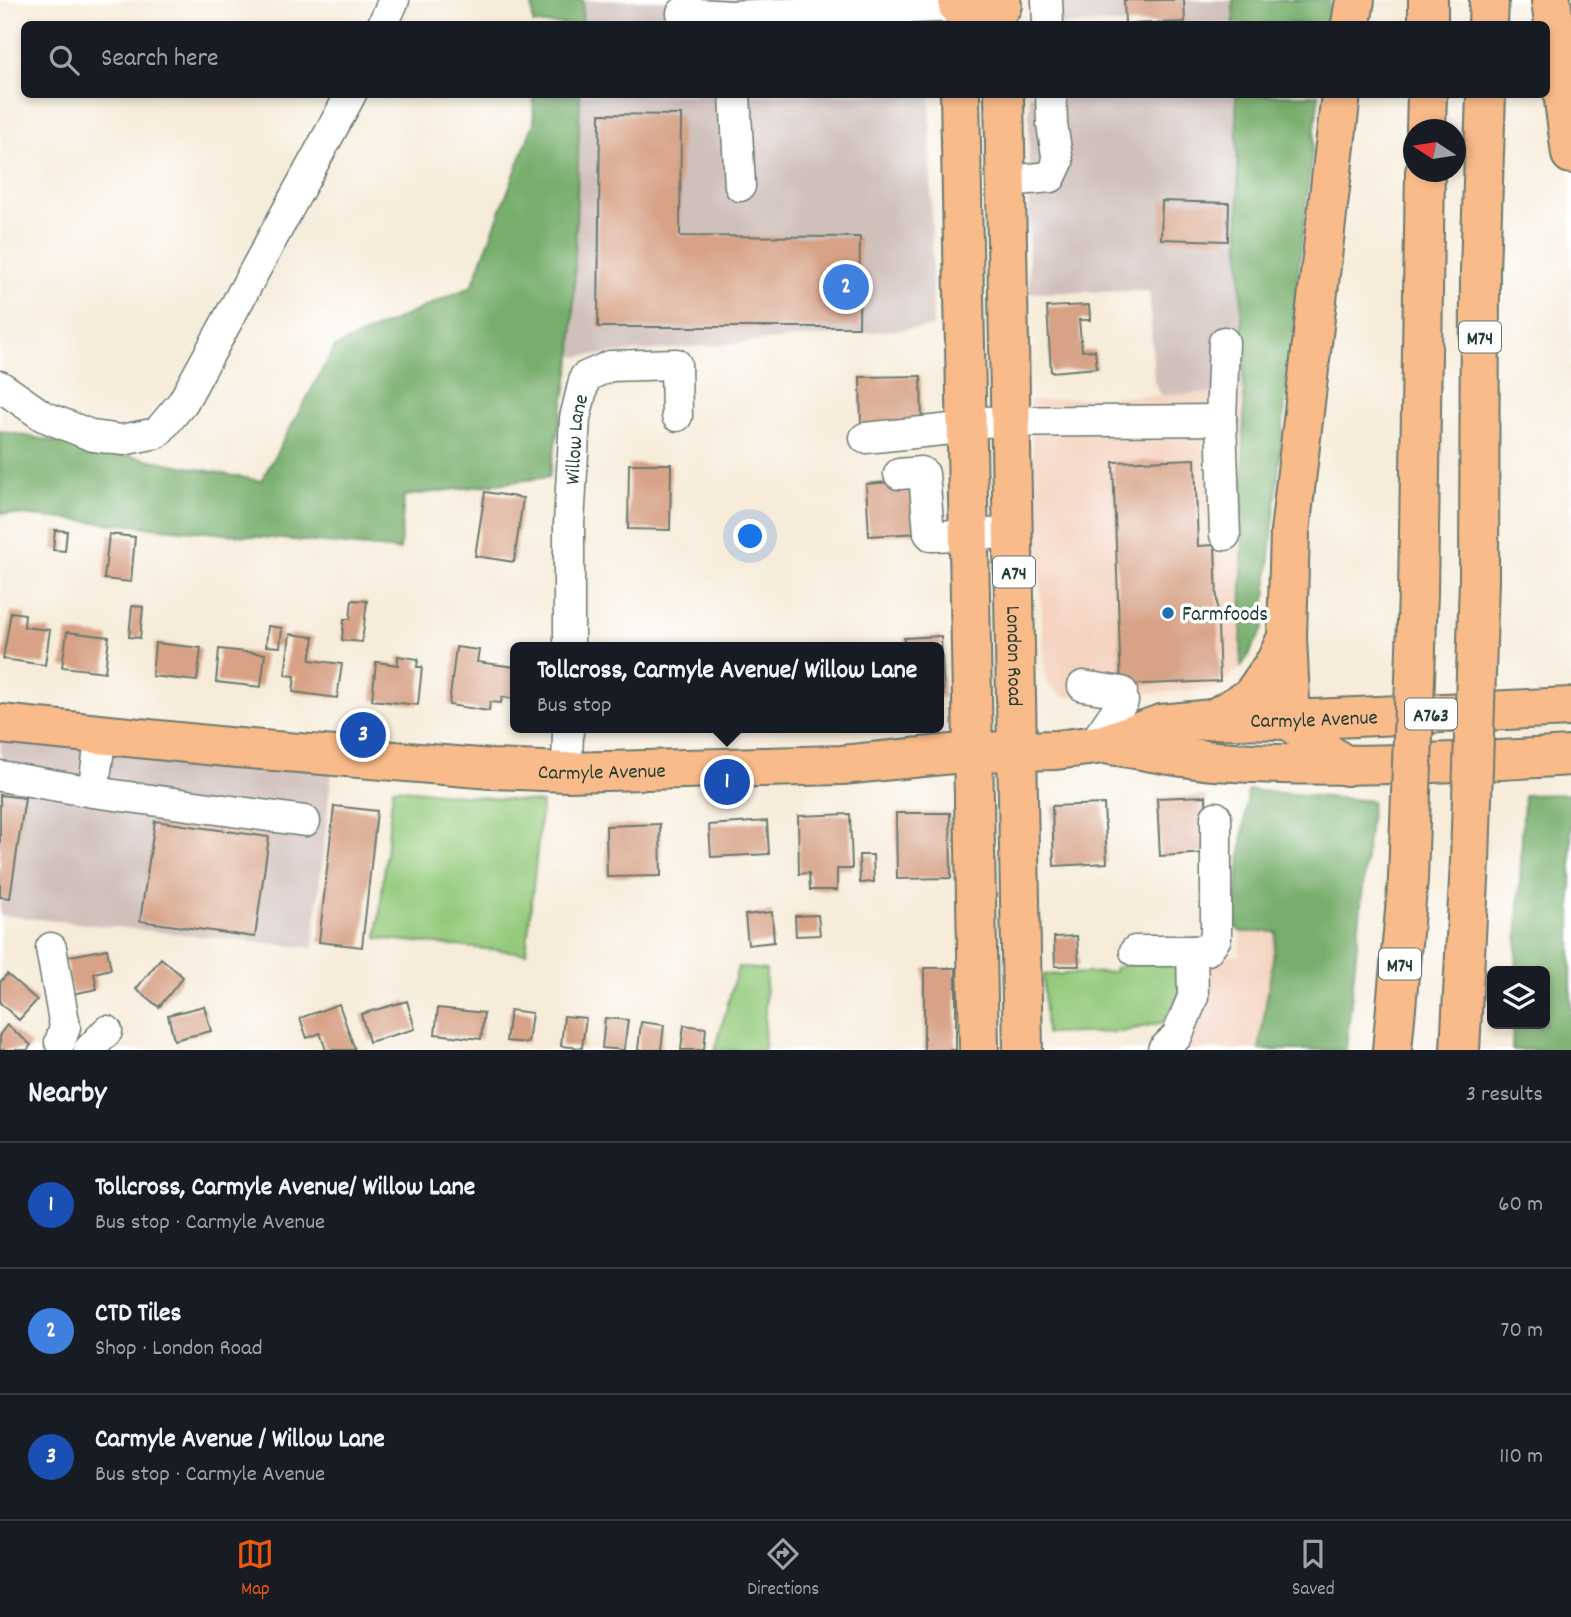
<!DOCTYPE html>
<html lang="en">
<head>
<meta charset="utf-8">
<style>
	:root { --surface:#171b24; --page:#242831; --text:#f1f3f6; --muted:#9ea1a6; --line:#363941; --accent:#ea580c }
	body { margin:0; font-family:Dekko,sans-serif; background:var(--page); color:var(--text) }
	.controls { position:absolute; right:21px; bottom:21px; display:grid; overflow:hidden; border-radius:10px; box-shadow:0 4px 10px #0003 }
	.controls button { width:63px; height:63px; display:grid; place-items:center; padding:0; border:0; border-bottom:2px solid var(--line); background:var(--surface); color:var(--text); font:35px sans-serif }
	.compass { position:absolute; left:1403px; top:119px; width:63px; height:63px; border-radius:50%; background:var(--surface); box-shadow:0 4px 10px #0003; rotate:282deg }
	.you { position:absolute; left:751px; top:537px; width:24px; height:24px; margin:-18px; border:5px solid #fff; border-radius:50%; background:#1a73e8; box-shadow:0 0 0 10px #1a73e833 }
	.badge { display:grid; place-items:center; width:46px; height:46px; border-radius:50%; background:var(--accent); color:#fff; font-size:23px; font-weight:700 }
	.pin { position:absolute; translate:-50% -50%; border:4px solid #fff; box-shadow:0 2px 7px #0006 }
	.popup { position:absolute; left:510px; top:642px; width:434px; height:91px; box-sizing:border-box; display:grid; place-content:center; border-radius:10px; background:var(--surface); filter:drop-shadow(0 2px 5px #0005); font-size:23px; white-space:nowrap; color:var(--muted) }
	.popup b { font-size:26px; color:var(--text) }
	.popup::after { content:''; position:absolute; left:50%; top:100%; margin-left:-14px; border:14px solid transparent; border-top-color:var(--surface) }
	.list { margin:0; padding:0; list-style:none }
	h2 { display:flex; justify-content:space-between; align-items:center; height:91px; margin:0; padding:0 28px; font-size:30px }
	h2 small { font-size:23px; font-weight:400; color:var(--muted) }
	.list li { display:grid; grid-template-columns:46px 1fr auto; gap:21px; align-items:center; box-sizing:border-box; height:126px; padding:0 28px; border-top:2px solid var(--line) }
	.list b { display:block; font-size:26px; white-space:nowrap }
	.list p { margin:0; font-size:23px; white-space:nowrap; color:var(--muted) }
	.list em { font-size:23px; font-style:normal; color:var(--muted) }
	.icon { flex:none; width:38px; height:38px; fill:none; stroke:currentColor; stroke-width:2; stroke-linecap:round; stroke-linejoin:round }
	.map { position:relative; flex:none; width:1571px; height:1050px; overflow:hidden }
	.search { position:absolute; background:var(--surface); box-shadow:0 4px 10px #0003; left:21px; right:21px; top:21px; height:77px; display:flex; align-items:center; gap:18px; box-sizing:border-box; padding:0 24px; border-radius:10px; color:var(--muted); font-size:26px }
	.sheet { height:469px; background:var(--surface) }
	nav { display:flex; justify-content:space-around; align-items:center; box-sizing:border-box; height:98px; border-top:2px solid var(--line); background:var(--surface); font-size:19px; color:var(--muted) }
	nav a { display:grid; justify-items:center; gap:4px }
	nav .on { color:var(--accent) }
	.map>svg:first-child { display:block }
</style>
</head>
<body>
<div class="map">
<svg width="1571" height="1050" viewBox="0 0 1571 1050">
	<rect width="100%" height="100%" fill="#fff"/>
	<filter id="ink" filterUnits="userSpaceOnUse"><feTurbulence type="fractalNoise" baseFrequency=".0143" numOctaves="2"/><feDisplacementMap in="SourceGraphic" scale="14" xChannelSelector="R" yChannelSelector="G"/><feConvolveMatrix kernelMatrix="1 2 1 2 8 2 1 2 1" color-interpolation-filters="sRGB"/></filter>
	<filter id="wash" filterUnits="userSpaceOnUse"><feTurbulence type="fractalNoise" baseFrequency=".00686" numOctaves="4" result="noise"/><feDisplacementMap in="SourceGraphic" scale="28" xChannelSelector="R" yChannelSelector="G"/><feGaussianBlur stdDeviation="1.57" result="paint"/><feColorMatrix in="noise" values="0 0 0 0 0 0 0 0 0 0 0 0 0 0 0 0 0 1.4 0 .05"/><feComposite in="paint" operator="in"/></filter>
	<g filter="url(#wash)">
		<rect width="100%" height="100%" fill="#f7ecda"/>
		<!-- built -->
		<path fill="#f4d3c0" d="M1244,392L1241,668L1213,689L1095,697H1064L1046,684L1030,400Z
			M1241,932H1277L1259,1050H1168L1205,997L1208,970L1220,957L1239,955Z"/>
		<!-- industrial -->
		<path fill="#d0c0bc" d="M583,0H929L930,24H582Z
			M1029,0H1233L1234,24H1029Z
			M580,95H930L933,327L572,357Z
			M1029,95H1236L1244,392L1161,395L1154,382L1149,291L1029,293Z
			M0,734L332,767L313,948L0,915Z"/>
		<!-- green -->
		<path fill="#94ca7c" stroke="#5a8458" stroke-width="2" d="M393,788L542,803L526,953L377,938Z
			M1158,959L1173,964L1180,973V993L1164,1022L1121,1032L1046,1034L1043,975L1114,972V968Z
			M738,967L766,970L764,1050H715Z"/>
		<!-- forest -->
		<path fill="#77ae6c" stroke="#4b7650" stroke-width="2" d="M532,0H583L582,24H533Z
			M1233,0H1330L1327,24H1234Z
			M533,95H580L572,357L549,477L404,496L400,550L0,513V431L261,481L335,347L472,286L534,122Z
			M1236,95H1319L1299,264L1263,629L1241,668L1244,392Z
			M1248,790L1372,801L1346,1050H1259L1277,932H1241L1233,925Z
			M1571,794V1050H1512L1513,1024H1545V971H1516L1524,795Z"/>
		<g id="blocks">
			<!-- building -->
			<path fill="#d7a286" d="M1124,0H1184L1185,22L1125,24Z
				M600,114L681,115L680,236L860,237L859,327H598Z
				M1162,201L1229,203L1228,241L1161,239Z
				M1089,305L1090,320H1079L1082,351L1095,350L1097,368L1051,372L1047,307Z
				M921,376L922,426L861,428L860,377Z
				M1195,459L1198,546L1215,545L1220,681L1121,685L1113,462Z
				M629,464H671L670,530L628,529Z
				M916,480L919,533L869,536L866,484Z
				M485,492L523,498L514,562L475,556Z
				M55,530L67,531L65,551L53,550Z
				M109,534L135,537L131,582L104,579Z
				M352,600L367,601L362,642L342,640L344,619H350Z
				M132,606L143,607L140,638L129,637Z
				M11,612L25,614L24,627L50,630L45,665L3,659Z
				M268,626L282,628L280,647L266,646Z
				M67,632L109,637L105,672L62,667Z
				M290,634L314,637L310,660L342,664L337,698L293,692L295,676L285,675Z
				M941,636L944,698H939V647H905L904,638Z
				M155,643L201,648L197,681L152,676Z
				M456,647L479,650L477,662L515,667V699L502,697L501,703L490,702L489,711L449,705Z
				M219,649L265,654L261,687L216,682Z
				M398,656L418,659L417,667H422L418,705L372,700L376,662L398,665Z
				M0,795L25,798L10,898L0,897Z
				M1206,796L1208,853L1160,856L1157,798Z
				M1104,804L1107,863L1054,866L1052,806Z
				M334,806L377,811L362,947L319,942Z
				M896,813H950L951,878L897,879Z
				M850,814L852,869H837V890H810L809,873L799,874L798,816Z
				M155,821L269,837L255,937L140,921Z
				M767,821L769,854L711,857L709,825Z
				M660,824L661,876L607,877L606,826Z
				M859,855H873L874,882L860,883Z
				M772,912L774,942L748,945L745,915Z
				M818,915L820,935L796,936L795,916Z
				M1077,936L1079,966H1055L1054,937Z
				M107,949L111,969L94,973L97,989L72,994L65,957Z
				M161,958L183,977L159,1007L136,989Z
				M924,968H956V1050H924Z
				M7,974L37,1000L19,1020L0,1003V982Z
				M407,1001L415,1029L369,1042L361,1014Z
				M339,1004L355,1050H326L320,1033L307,1038L300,1018Z
				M204,1006L211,1031L174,1040L168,1015Z
				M438,1008L484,1013L481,1039L435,1034Z
				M510,1010L532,1013L528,1043L506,1041Z
				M564,1016L586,1018L582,1048L561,1046Z
				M605,1018L628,1020L624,1050L602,1048Z
				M641,1022L664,1025L661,1050H638Z
				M7,1025L31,1045L27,1050H0V1034Z
				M684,1025L706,1028L704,1050H681Z"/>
		</g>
	</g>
	<g filter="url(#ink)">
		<use href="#blocks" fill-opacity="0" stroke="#6b7a6e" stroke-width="2"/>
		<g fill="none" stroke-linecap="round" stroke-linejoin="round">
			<defs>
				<g id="minor">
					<path d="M1047,0L1048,24"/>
					<path d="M682,13L730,16L958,6"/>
					<path d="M383,24L394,0"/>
					<path d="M735,94L740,186"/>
					<path d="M1006,181L1051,177L1058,162L1052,124L1051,94"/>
					<path d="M1224,342L1221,420L1225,535"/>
					<path d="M0,386L43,416L93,436L122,440L157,433L183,402L351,94"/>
					<path d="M865,438L952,429L966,422L1221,420"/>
					<path d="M899,474L921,472L924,474L929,533L932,536L1013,533"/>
					<path id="s1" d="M569,647V524L575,418L585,377L610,366L676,364L677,416"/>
					<path d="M1083,686L1122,692"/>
					<path d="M1092,746L1123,701"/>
					<path d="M567,772L568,728"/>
					<path d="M0,776L93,792L305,821"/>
					<path d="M93,792L101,734"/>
					<path d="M51,948L65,1027L60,1042"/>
					<path d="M1135,951H1192L1193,997L1177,1036L1163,1050"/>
					<path d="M1192,951L1207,950L1216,938V817"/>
					<path d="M89,1050L107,1031"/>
				</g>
				<g id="major">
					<path d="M958,6L1002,5"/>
					<path d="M960,94L979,1050"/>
					<path id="s2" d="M1004,94L1023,1050"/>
					<path id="s3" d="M0,724L227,747L491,769L567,772L842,765L972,752L1056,750L1104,744L1161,724L1213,719L1291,720L1571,707"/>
					<path d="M1110,745C1145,750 1180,758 1215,761C1334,769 1452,763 1571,756"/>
				</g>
				<path id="highway" d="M1551,0L1571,154
					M1351,24L1355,0
					M1428,24V0
					M1488,24L1489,0
					M1341,94L1290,532L1287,637L1291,720L1317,746L1346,766
					M1426,130L1427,94
					M1479,579L1480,271L1486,94
					M1418,592L1425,172
					M1213,719L1251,697L1276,661L1287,637
					M1392,1050L1408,879
					M1460,1050L1470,861"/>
			</defs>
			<!-- minor casing -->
			<use href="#minor" stroke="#6b7a6e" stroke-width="33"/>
			<!-- major casing -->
			<use href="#major" stroke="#6b7a6e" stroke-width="42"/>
			<!-- highway casing -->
			<use href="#highway" stroke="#6b7a6e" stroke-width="42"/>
			<!-- minor -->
			<use href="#minor" stroke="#fff" stroke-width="30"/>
			<!-- major -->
			<use href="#major" stroke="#fabb8b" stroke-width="38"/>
			<!-- highway -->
			<use href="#highway" stroke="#fabb8b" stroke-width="38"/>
			<defs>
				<path id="highway-bridge" d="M1470,861L1479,579
					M1408,879L1418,592"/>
			</defs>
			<!-- highway-bridge casing -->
			<use href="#highway-bridge" stroke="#6b7a6e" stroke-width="42" stroke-linecap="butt"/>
			<!-- highway-bridge -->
			<use href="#highway-bridge" stroke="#fabb8b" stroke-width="38"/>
		</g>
	</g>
	<!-- markers -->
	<circle fill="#1f6fb2" stroke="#fff" stroke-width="2.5" cx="1168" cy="613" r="7"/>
	<g text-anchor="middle" stroke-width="7" stroke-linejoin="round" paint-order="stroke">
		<!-- shield labels -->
		<g fill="#fff" stroke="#627771" stroke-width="2">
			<rect x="1459" y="321.5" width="42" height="31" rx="5"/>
			<rect x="993" y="556.5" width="42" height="31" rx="5"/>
			<rect x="1405" y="698.5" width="52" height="31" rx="5"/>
			<rect x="1379" y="948.5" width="42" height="31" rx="5"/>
		</g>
		<g font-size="19" font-weight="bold" fill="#1f3d34">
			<text x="1480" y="344">M74</text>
			<text x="1014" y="579">A74</text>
			<text x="1431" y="721">A763</text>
			<text x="1400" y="971">M74</text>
		</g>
		<!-- street labels -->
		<g font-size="21" fill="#1f3d34" stroke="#fff">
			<text dy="7" stroke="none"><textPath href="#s1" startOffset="208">Willow Lane</textPath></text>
			<text dy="7" stroke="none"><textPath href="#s2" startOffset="562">London Road</textPath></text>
			<text dy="7" stroke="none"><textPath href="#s3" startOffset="1321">Carmyle Avenue</textPath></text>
			<text dy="7" stroke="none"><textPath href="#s3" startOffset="604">Carmyle Avenue</textPath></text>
		</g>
		<!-- poi labels -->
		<g font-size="21" fill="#1f3d34" stroke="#fff" text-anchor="start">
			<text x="1182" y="620">Farmfoods</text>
		</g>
	</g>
</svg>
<div class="controls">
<button><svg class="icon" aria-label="layers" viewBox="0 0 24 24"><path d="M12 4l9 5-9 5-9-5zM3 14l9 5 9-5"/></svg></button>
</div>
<svg class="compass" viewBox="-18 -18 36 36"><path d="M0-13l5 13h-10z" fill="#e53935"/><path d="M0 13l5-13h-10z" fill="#9ea1a6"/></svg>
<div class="you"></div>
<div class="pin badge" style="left:727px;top:782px;background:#1a4fb4">1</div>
<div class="popup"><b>Tollcross, Carmyle Avenue/ Willow Lane</b>Bus stop</div>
<div class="pin badge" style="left:846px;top:287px;background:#3f7fe0">2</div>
<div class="pin badge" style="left:363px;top:735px;background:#1a4fb4">3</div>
<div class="search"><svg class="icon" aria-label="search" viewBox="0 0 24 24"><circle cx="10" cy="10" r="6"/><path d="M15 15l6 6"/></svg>Search here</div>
</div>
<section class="sheet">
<h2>Nearby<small>3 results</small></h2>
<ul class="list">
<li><span class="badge" style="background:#1a4fb4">1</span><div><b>Tollcross, Carmyle Avenue/ Willow Lane</b><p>Bus stop · Carmyle Avenue</p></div><em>60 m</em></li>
<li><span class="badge" style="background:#3f7fe0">2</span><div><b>CTD Tiles</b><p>Shop · London Road</p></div><em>70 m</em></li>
<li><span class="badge" style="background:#1a4fb4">3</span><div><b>Carmyle Avenue / Willow Lane</b><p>Bus stop · Carmyle Avenue</p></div><em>110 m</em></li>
</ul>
</section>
<nav>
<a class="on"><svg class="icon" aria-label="map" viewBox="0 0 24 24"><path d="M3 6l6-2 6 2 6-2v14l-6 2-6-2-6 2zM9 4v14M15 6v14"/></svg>Map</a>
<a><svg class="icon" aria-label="directions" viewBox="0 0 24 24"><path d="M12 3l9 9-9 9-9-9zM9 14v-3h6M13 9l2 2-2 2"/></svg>Directions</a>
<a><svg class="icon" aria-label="saved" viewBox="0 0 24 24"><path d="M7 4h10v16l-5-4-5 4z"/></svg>Saved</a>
</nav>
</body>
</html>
